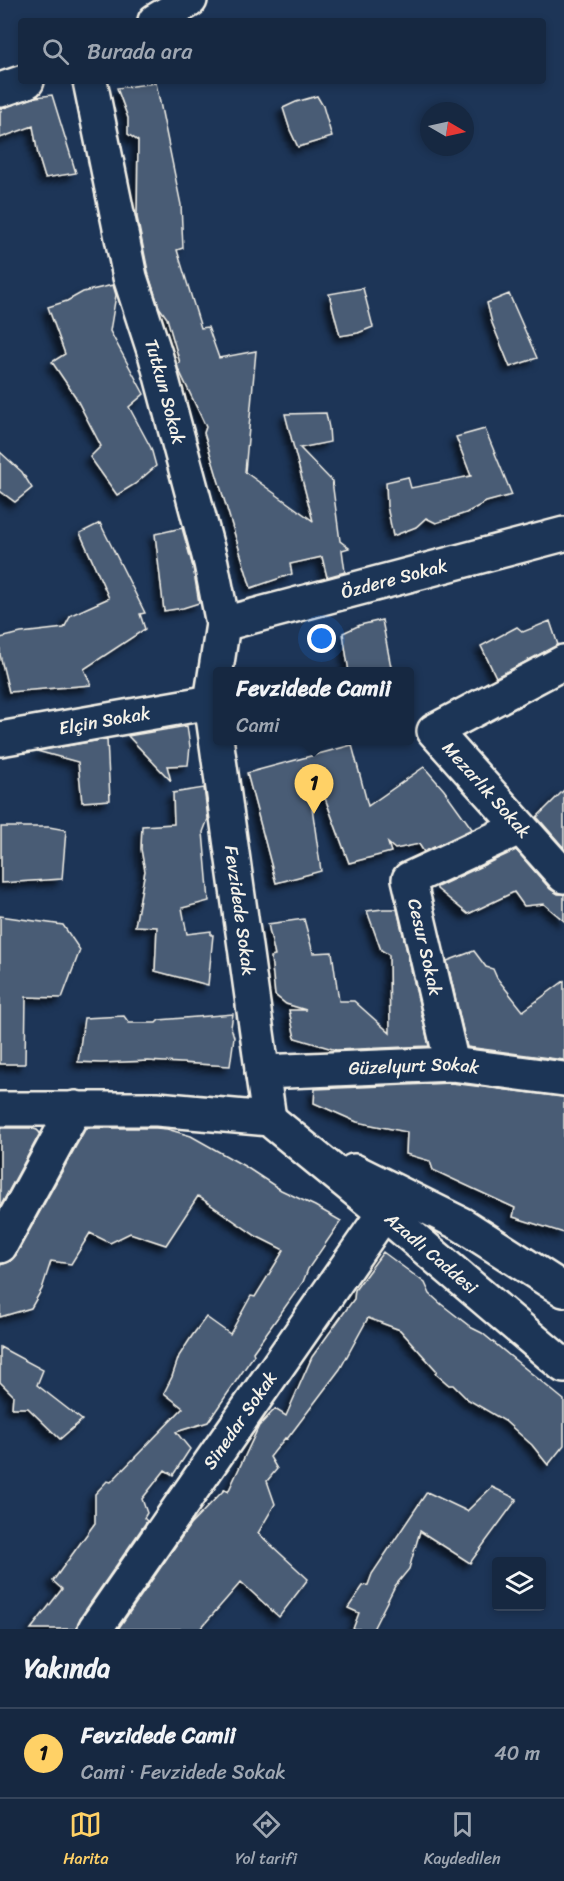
<!DOCTYPE html>
<html lang="tr">
<head>
<meta charset="utf-8">
<style>
	:root { --surface:#162841; --page:#1f3048; --text:#f1f3f6; --muted:#9ea6b1; --line:#35445a; --accent:#ffd166 }
	body { margin:0; font-family:Sriracha,sans-serif; background:var(--page); color:var(--text) }
	.controls { position:absolute; right:18px; bottom:18px; display:grid; overflow:hidden; border-radius:6px; box-shadow:0 3px 9px #0003 }
	.controls button { width:54px; height:54px; display:grid; place-items:center; padding:0; border:0; border-bottom:2px solid var(--line); background:var(--surface); color:var(--text); font:30px sans-serif }
	.compass { position:absolute; left:420px; top:102px; width:54px; height:54px; border-radius:50%; background:var(--surface); box-shadow:0 3px 9px #0003; rotate:99deg }
	.you { position:absolute; left:322px; top:639px; width:21px; height:21px; margin:-15px; border:4px solid #fff; border-radius:50%; background:#1a73e8; box-shadow:0 0 0 9px #1a73e833 }
	.badge { display:grid; place-items:center; width:39px; height:39px; border-radius:50%; background:var(--accent); color:#111; font-size:20px; font-weight:700 }
	.pin { position:absolute; translate:-50% -50px; filter:drop-shadow(0 2px 3px #0008) }
	.pin::after { content:''; position:absolute; top:32px; width:21px; height:18px; background:inherit; clip-path:polygon(0 0,100% 0,50% 100%) }
	.popup { position:absolute; left:213px; top:667px; width:201px; height:78px; box-sizing:border-box; display:grid; place-content:center; border-radius:6px; background:var(--surface); filter:drop-shadow(0 2px 4px #0005); font-size:20px; white-space:nowrap; color:var(--muted) }
	.popup b { font-size:22px; color:var(--text) }
	.popup::after { content:''; position:absolute; left:50%; top:100%; margin-left:-12px; border:12px solid transparent; border-top-color:var(--surface) }
	.list { margin:0; padding:0; list-style:none }
	h2 { display:flex; justify-content:space-between; align-items:center; height:78px; margin:0; padding:0 24px; font-size:26px }
	h2 small { font-size:20px; font-weight:400; color:var(--muted) }
	.list li { display:grid; grid-template-columns:39px 1fr auto; gap:18px; align-items:center; box-sizing:border-box; height:90px; padding:0 24px; border-top:2px solid var(--line) }
	.list b { display:block; font-size:22px; white-space:nowrap }
	.list p { margin:0; font-size:20px; white-space:nowrap; color:var(--muted) }
	.list em { font-size:20px; font-style:normal; color:var(--muted) }
	.icon { flex:none; width:33px; height:33px; fill:none; stroke:currentColor; stroke-width:2; stroke-linecap:round; stroke-linejoin:round }
	.map { position:relative; flex:none; width:564px; height:1629px; overflow:hidden }
	.search { position:absolute; background:var(--surface); box-shadow:0 3px 9px #0003; left:18px; right:18px; top:18px; height:66px; display:flex; align-items:center; gap:15px; box-sizing:border-box; padding:0 21px; border-radius:6px; color:var(--muted); font-size:22px }
	.sheet { height:168px; background:var(--surface) }
	nav { display:flex; justify-content:space-around; align-items:center; box-sizing:border-box; height:84px; border-top:2px solid var(--line); background:var(--surface); font-size:16px; color:var(--muted) }
	nav a { display:grid; justify-items:center; gap:3px }
	nav .on { color:var(--accent) }
	.map>svg:first-child { display:block }
</style>
</head>
<body>
<div class="map">
<svg width="564" height="1629" viewBox="0 0 564 1629">
	<defs>
		<filter id="shadow"><feDropShadow dx="-5.5" dy="5.5" stdDeviation="3" flood-color="#0009"/></filter>
	</defs>
	<rect width="100%" height="100%" fill="#1d3557"/>
	<filter id="ink" filterUnits="userSpaceOnUse"><feTurbulence type="fractalNoise" baseFrequency=".0167" numOctaves="2"/><feDisplacementMap in="SourceGraphic" scale="12" xChannelSelector="R" yChannelSelector="G"/><feConvolveMatrix kernelMatrix="1 2 1 2 8 2 1 2 1" color-interpolation-filters="sRGB"/></filter>
	<g filter="url(#ink)">
		<!-- building -->
		<path fill="#485b74" stroke="#f4f1e8" stroke-width="1.5" filter="url(#shadow)" d="M156,83L181,205L183,248L177,250L201,328L208,327L219,358L256,351L245,472L313,521L285,414L326,413L329,428L330,442L300,448L332,481L340,541L349,548L342,550L345,572L327,577L322,557L290,564L292,574L251,588L204,433L206,427L178,368L177,364L180,363L167,318L159,307L149,276L137,217L138,141L128,134V118L117,88Z
			M52,95L76,173L45,178L38,155L33,126L0,138V113L2,108L36,97Z
			M317,96L323,106L332,137L298,147L290,130L283,108L296,102Z
			M113,285L116,295L110,331L144,394L129,407L151,448L156,466L135,484L117,495L90,457L101,446L75,396L52,362L65,354L48,307L67,301L83,292Z
			M363,288L373,327L358,333L340,336L329,294Z
			M509,294L537,358L510,367L492,323L487,303Z
			M485,429L512,495L486,502L466,513L436,523L426,518L416,527L393,536L387,506L386,482L408,477L411,488L471,476L456,437Z
			M0,452L22,472L32,488L15,502L0,491Z
			M100,523L145,613L140,614L145,629L84,669L91,685L9,692L0,655V638L21,633L64,628L71,615L109,598L80,533Z
			M182,528L193,567L199,603L183,608L164,611L155,534Z
			M382,620L392,672H349L343,633L360,625Z
			M550,621L558,645L496,677L481,646L517,627L523,632Z
			M187,726L190,747L188,765L167,766L171,781L128,736Z
			M107,739L110,800L82,802L78,762L37,751Z
			M352,745L368,806L424,767L444,790L472,829L424,852L419,844L395,849L388,843L391,852L349,863L322,790L310,793L321,871L276,883L247,773Z
			M204,788L208,819L203,832L209,901L182,908L187,934L211,931V935H213L208,985L155,971L157,927L135,926L145,871L141,849L142,826L174,824L173,793Z
			M564,790V848L537,817Z
			M1,827H49L66,830L62,879L1,883Z
			M516,850L550,889L558,894H564V921L544,904L524,906L514,892L468,914L437,889V887Z
			M383,909H397L429,1046L336,1050L295,1038L289,1010H306L286,1004L275,995L271,957L275,956L268,924L304,919L313,953L332,952L339,1001H354L390,1033L389,955L381,950L367,911Z
			M0,916L63,925L80,950L62,998L26,997L25,1064H0Z
			M474,951L486,967L493,969L497,978L523,1011L564,981V1060L467,1047L447,961Z
			M233,1014L231,1027L234,1037L230,1066L148,1061L101,1063L78,1062L84,1018L124,1016L129,1023H156L159,1020Z
			M451,1083L564,1097V1233L513,1217L515,1208L433,1170L430,1161L406,1154L407,1132L357,1122L314,1103L315,1089Z
			M0,1128H31L37,1130L40,1133L0,1207Z
			M86,1128H156L167,1129L191,1136L246,1167L281,1190L315,1206L341,1221L308,1269L303,1282L253,1352L254,1355L208,1422L176,1432L190,1449L173,1475L165,1470L142,1499L147,1513L144,1518L147,1521L80,1618L77,1629H31L62,1589L53,1581L95,1523V1494L107,1481L111,1482L183,1408L164,1393L172,1377L179,1356L192,1336L206,1317L230,1334L251,1296L255,1297L284,1250L256,1236L198,1196L166,1245L130,1233L110,1243L90,1233L71,1264L51,1261L42,1289L31,1308L0,1317V1265L9,1262L16,1255Z
			M383,1252L425,1283L430,1294L441,1304L472,1328L482,1333L564,1400V1445L548,1465L532,1445L505,1421L467,1399L453,1385H449L435,1373L437,1371L400,1330L368,1318L340,1369L287,1439L285,1438L270,1457L277,1469L267,1481L275,1504L258,1533L308,1579L279,1617L241,1582L200,1629H118L190,1525L225,1489L228,1492L259,1426L275,1409L286,1416L312,1357L354,1299L355,1290Z
			M0,1347L43,1370L37,1385L82,1420L60,1439L28,1408H12L13,1395L0,1382Z
			M492,1487L517,1499L470,1563L420,1531L409,1569L395,1586L373,1629H353L359,1613L348,1608L363,1586L368,1585L372,1574L427,1492L467,1511Z"/>
		<g fill="none" stroke-linecap="round" stroke-linejoin="round">
			<defs>
				<g id="minor">
					<path d="M155,21L190,0"/>
					<path id="s1" d="M90,81L130,277L156,357L211,563L223,624L211,702L269,1119"/>
					<path d="M0,90L27,81"/>
					<path id="s2" d="M223,624L564,534"/>
					<path id="s3" d="M564,662L434,731L564,876"/>
					<path id="s4" d="M0,739L211,702"/>
					<path d="M452,1064L409,879L519,828"/>
					<path id="s5" d="M262,1072L452,1064L564,1079"/>
					<path id="s6" d="M0,1109H157L269,1119L384,1213L564,1366"/>
					<path d="M354,1171L461,1224L564,1290"/>
					<path d="M0,1246L75,1108"/>
					<path id="s7" d="M95,1629L384,1213"/>
				</g>
			</defs>
			<!-- minor casing -->
			<use href="#minor" stroke="#f4f1e8" stroke-width="38"/>
			<!-- minor -->
			<use href="#minor" stroke="#1d3557" stroke-width="33"/>
		</g>
	</g>
	<g text-anchor="middle" stroke-width="4.5" stroke-linejoin="round" paint-order="stroke">
		<!-- street labels -->
		<g font-size="18" fill="#f4f1e8" stroke="#1d3557">
			<text dy="6" stroke="none"><textPath href="#s1" startOffset="320">Tutkun Sokak</textPath></text>
			<text dy="6" stroke="none"><textPath href="#s2" startOffset="177">Özdere Sokak</textPath></text>
			<text dy="6" stroke="none"><textPath href="#s4" startOffset="106">Elçin Sokak</textPath></text>
			<text dy="6" stroke="none"><textPath href="#s3" startOffset="226">Mezarlık Sokak</textPath></text>
			<text dy="6" stroke="none"><textPath href="#s1" startOffset="849">Fevzidede Sokak</textPath></text>
			<text transform="translate(425 947) rotate(77)" y="6">Cesur Sokak</text>
			<text dy="6" stroke="none"><textPath href="#s5" startOffset="152">Güzelyurt Sokak</textPath></text>
			<text dy="6" stroke="none"><textPath href="#s6" startOffset="480">Azadlı Caddesi</textPath></text>
			<text dy="6" stroke="none"><textPath href="#s7" startOffset="254">Sinedar Sokak</textPath></text>
		</g>
	</g>
</svg>
<div class="controls">
<button><svg class="icon" aria-label="layers" viewBox="0 0 24 24"><path d="M12 4l9 5-9 5-9-5zM3 14l9 5 9-5"/></svg></button>
</div>
<svg class="compass" viewBox="-18 -18 36 36"><path d="M0-13l5 13h-10z" fill="#e53935"/><path d="M0 13l5-13h-10z" fill="#9ea6b1"/></svg>
<div class="you"></div>
<div class="pin badge" style="left:314px;top:814px">1</div>
<div class="popup"><b>Fevzidede Camii</b>Cami</div>
<div class="search"><svg class="icon" aria-label="search" viewBox="0 0 24 24"><circle cx="10" cy="10" r="6"/><path d="M15 15l6 6"/></svg>Burada ara</div>
</div>
<section class="sheet">
<h2>Yakında<small></small></h2>
<ul class="list">
<li><span class="badge">1</span><div><b>Fevzidede Camii</b><p>Cami · Fevzidede Sokak</p></div><em>40 m</em></li>
</ul>
</section>
<nav>
<a class="on"><svg class="icon" aria-label="map" viewBox="0 0 24 24"><path d="M3 6l6-2 6 2 6-2v14l-6 2-6-2-6 2zM9 4v14M15 6v14"/></svg>Harita</a>
<a><svg class="icon" aria-label="directions" viewBox="0 0 24 24"><path d="M12 3l9 9-9 9-9-9zM9 14v-3h6M13 9l2 2-2 2"/></svg>Yol tarifi</a>
<a><svg class="icon" aria-label="saved" viewBox="0 0 24 24"><path d="M7 4h10v16l-5-4-5 4z"/></svg>Kaydedilen</a>
</nav>
</body>
</html>
